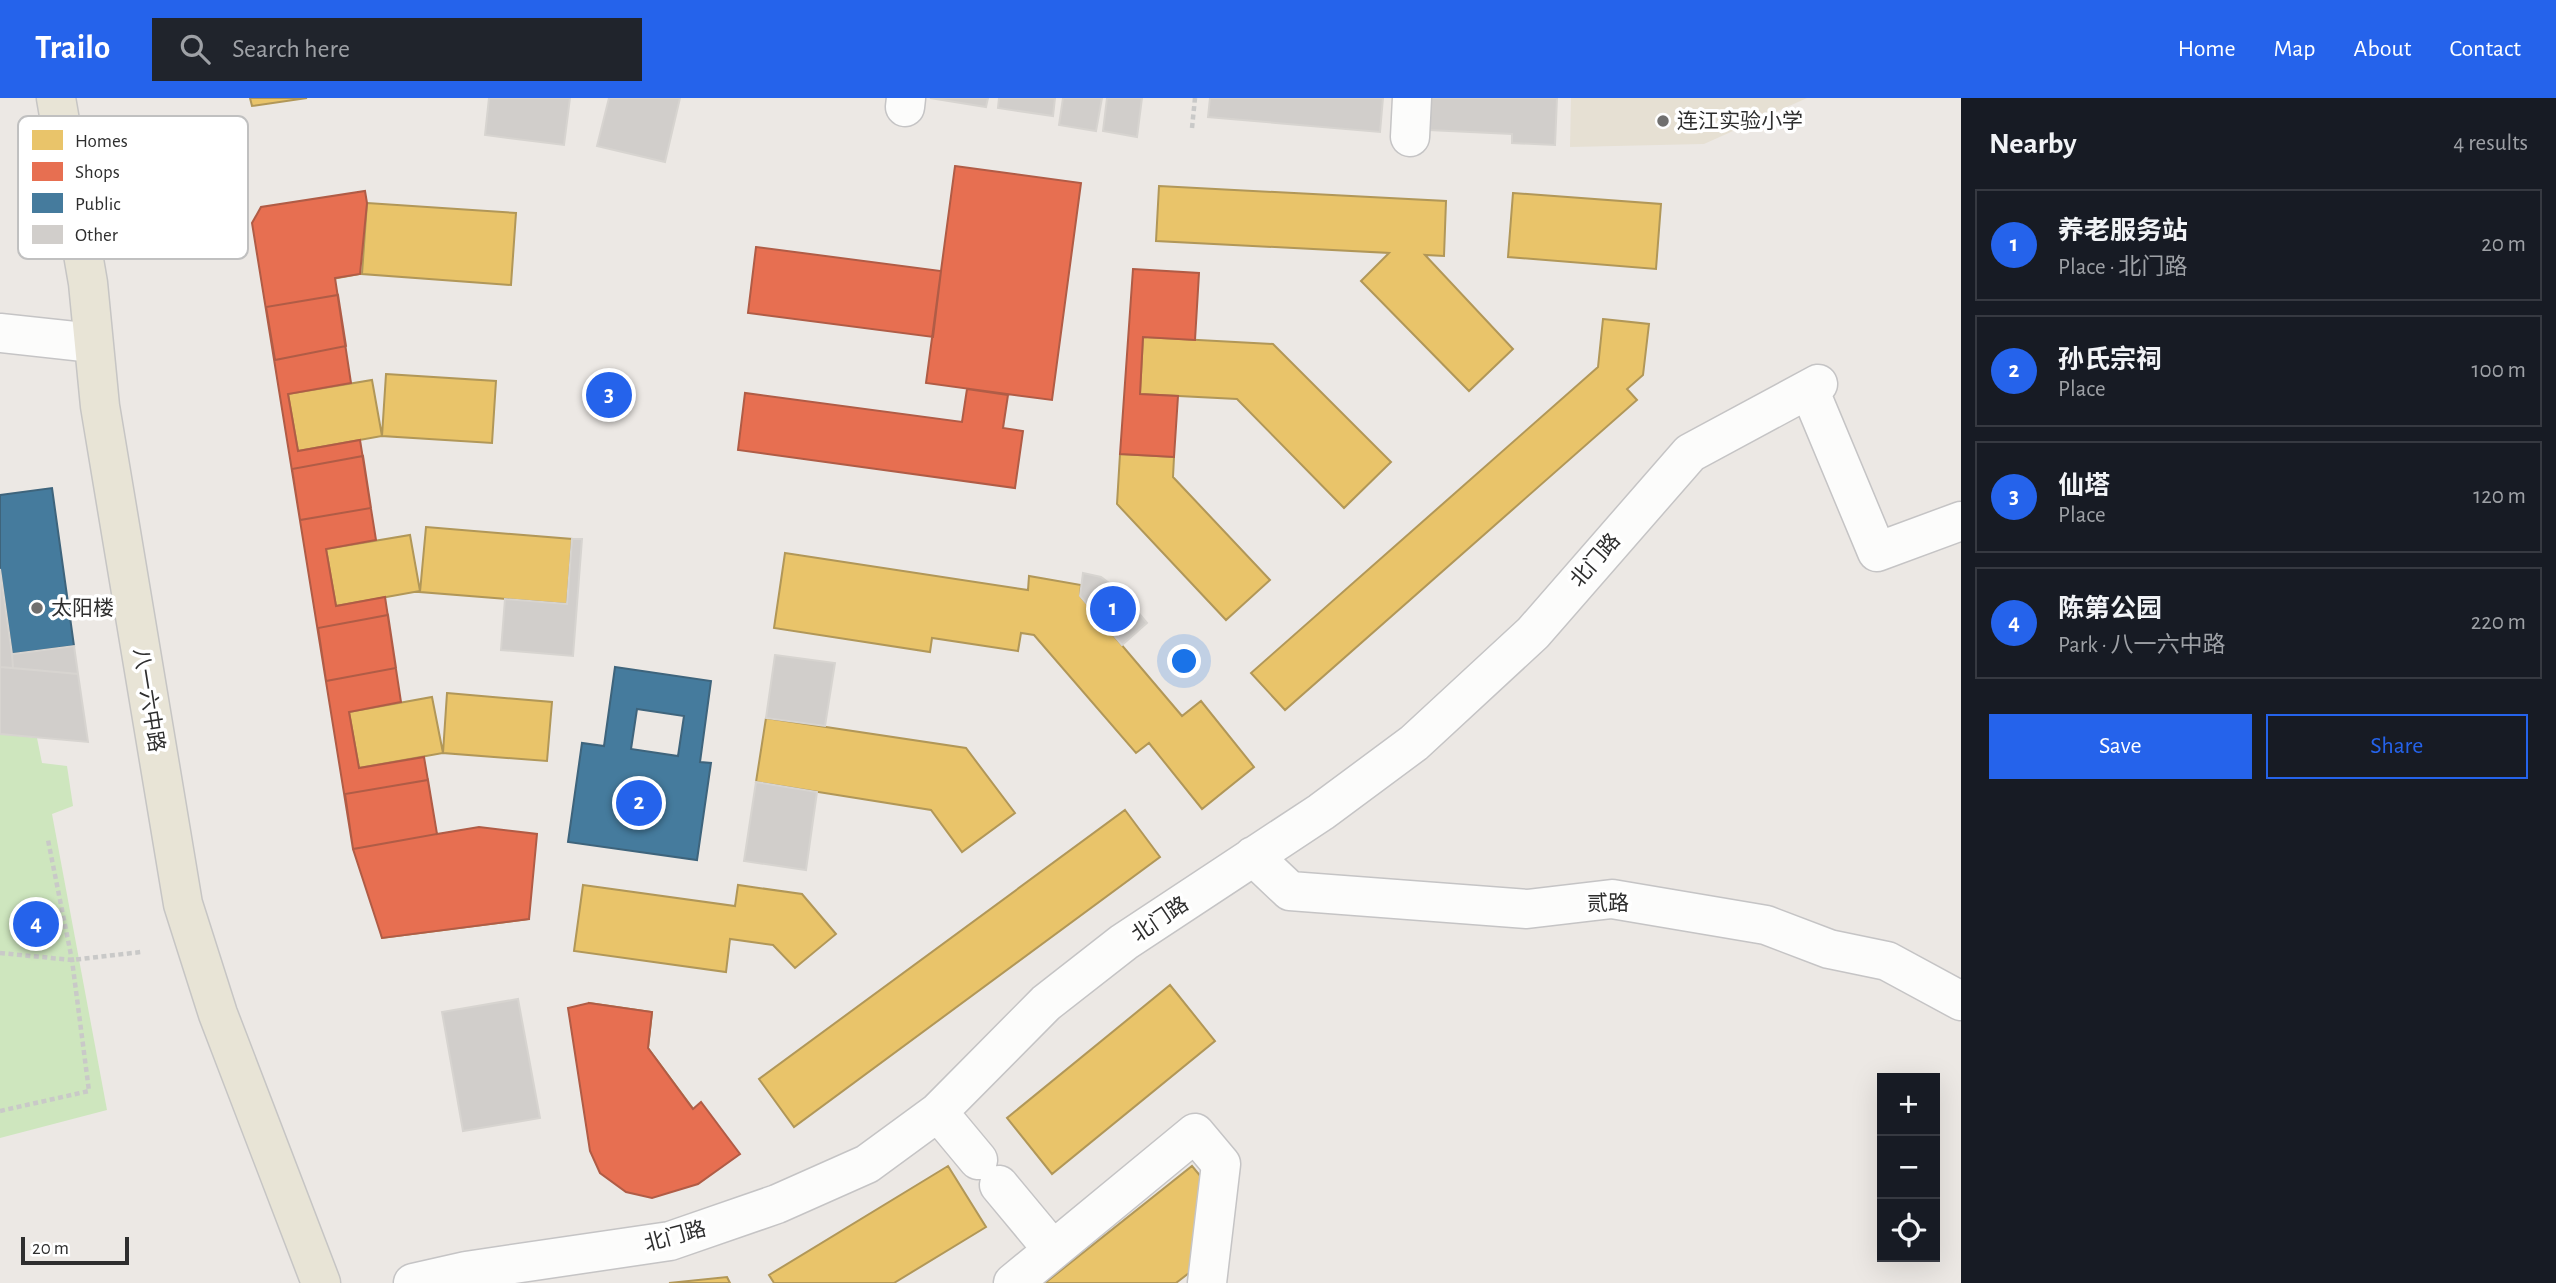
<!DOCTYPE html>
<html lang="en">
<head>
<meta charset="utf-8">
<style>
	:root { --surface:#171b24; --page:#20242c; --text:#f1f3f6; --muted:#9ea1a6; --line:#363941; --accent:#2563eb }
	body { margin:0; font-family:"Alegreya Sans","Noto Sans SC",sans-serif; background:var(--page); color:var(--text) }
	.controls { position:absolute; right:21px; bottom:21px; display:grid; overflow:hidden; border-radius:0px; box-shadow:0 7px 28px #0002 }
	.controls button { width:63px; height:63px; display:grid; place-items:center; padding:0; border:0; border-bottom:2px solid var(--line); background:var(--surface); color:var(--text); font:35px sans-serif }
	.scale { position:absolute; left:21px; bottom:18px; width:108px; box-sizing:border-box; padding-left:7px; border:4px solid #2e2e2e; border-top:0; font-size:19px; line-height:24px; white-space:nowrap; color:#2e2e2e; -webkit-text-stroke:5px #fff; paint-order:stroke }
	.you { position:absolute; left:1185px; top:564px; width:24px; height:24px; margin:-18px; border:5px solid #fff; border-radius:50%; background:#1a73e8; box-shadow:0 0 0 10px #1a73e833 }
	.badge { display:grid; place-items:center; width:46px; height:46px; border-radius:50%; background:var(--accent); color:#fff; font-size:23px; font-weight:700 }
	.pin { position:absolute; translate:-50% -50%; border:4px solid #fff; box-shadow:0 2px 7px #0006 }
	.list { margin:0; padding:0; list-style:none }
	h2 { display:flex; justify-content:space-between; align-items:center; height:91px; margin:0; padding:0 28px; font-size:30px }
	h2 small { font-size:23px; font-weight:400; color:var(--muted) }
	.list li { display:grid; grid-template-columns:46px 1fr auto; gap:21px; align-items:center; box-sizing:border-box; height:112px; margin:0 14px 14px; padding:0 14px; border:2px solid var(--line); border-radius:0px }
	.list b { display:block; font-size:26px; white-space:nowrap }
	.list p { margin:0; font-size:23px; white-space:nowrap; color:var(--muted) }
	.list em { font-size:23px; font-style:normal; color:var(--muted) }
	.actions { display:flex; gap:14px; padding:21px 28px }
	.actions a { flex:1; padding:16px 0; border:2px solid var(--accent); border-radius:0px; text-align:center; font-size:24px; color:var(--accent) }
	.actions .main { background:var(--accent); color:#fff }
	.icon { flex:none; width:38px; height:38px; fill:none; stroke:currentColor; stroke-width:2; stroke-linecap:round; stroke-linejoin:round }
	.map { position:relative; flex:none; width:1961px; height:1185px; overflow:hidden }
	header { display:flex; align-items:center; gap:42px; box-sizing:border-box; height:98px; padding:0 35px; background:var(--accent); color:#fff }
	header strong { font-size:33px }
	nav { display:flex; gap:38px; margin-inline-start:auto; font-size:24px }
	.search { width:490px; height:63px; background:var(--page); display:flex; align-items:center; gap:18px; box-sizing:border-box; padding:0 24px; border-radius:0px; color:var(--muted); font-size:26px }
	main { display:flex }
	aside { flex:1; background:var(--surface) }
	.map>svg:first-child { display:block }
</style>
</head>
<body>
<header>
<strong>Trailo</strong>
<div class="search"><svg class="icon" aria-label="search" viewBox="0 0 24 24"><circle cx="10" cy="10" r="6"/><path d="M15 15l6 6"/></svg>Search here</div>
<nav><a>Home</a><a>Map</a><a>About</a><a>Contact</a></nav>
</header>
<main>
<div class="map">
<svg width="1961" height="1185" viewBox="0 0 1961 1185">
	<rect width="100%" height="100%" fill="#ece8e4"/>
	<!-- education -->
	<path fill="#e6e0d3" d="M1571,0H1807L1704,46L1570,49Z"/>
	<!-- green -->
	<path fill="#cee6be" d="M0,636L37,640L42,665L67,668L73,708L52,716L107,1012L0,1040Z"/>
	<!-- homes -->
	<path fill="#e9c46a" stroke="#b19758" stroke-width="2" d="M250,0H307L252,8Z
		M1159,88L1446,103L1444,158L1425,157L1513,251L1469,293L1361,183L1389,155L1156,143Z
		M1513,95L1661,106L1656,171L1508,159Z
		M367,105L516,115L511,187L362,176Z
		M350,116L360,176L277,191L266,130Z
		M1603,221L1649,226L1643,277L1627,291L1637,302L1285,612L1251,575L1598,269Z
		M1143,239L1273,246L1391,364L1344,410L1237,301L1140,296Z
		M386,276L496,283L492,345L382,338Z
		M372,282L382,338L298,353L288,296Z
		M1120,356L1174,359L1173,379L1270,482L1226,522L1117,406Z
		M426,429L572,441L567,506L420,494Z
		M410,437L420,493L336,508L326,451Z
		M785,455L1028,492L1029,478L1081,487L1080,498L1182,618L1201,603L1254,669L1202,711L1149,645L1136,655L1034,537L1021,535L1018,553L932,540L930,554L774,530Z
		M447,595L552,604L547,663L443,655Z
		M432,599L443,655L359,670L349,614Z
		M766,620L966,650L1015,715L962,754L931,712L756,684Z
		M1125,712L1160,759L794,1029L759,981Z
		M519,751L529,821L382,840L373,770Z
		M583,787L735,808L738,787L802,796L836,836L795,870L773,847L730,841L726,874L574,853Z
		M1170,887L1215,943L1052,1076L1007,1020Z
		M589,905L652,914L648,950L723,1051L674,1085L594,980L607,972L600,960L585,958Z
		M948,1068L986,1129L894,1185H774L769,1177Z
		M1192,1068L1207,1086L1198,1168L1176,1185H1045Z
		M727,1179L730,1185H669Z"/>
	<!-- shops -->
	<path fill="#e76f51" stroke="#b05c46" stroke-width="2" d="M955,68L1081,85L1052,302L926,285Z
		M365,93L367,105L360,176L335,180L351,285L288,296L298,353L360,342L376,442L326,451L336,508L385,499L401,604L349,614L359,670L424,659L437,736L479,729L537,736L529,821L382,840L353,751L252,125L261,109Z
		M756,149L941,173L933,239L748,215Z
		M1133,171L1199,175L1195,242L1143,239L1140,296L1178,298L1174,359L1120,356Z
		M338,197L346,248L275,262L266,209Z
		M967,291L1008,297L1003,330L1023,333L1015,390L738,352L745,295L962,324Z
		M363,358L371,410L300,422L292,371Z
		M388,517L396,570L326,583L318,530Z
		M428,682L437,736L353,751L345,696Z
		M589,905L652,914L648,950L693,1011L701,1004L740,1056L698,1086L652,1100L626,1094L600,1075L590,1053L568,910Z"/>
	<!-- public -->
	<path fill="#457b9d" stroke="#3e647c" stroke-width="2" fill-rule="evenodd" d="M52,390L74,548L12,556L0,471V397Z
		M615,569L711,583L700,664L711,665L697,762L568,744L582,645L604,648ZM637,611L684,618L678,658L631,651Z"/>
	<!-- building -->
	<path fill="#d1cecb" stroke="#d7d4d0" stroke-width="2" d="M489,0H570L564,47L485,37Z
		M609,0H680L665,64L597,48Z
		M930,0H988L986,9Z
		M999,0H1055L1053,18L998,10Z
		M1063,0H1102L1096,33L1059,27Z
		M1107,0H1142L1137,39L1103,33Z
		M1210,0H1383L1380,34L1208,19Z
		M1431,0H1557L1555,47L1512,45V36L1429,32Z
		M585 297a24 24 0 1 1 48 0a24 24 0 1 1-48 0Z
		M572,441H582L573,558L501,552L505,501L567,506Z
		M0,471L12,556L13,570L0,569Z
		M1083,475L1101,479L1121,494L1147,525L1122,547L1080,498Z
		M74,548L78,576L13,570L12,556Z
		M775,557L835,565L825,628L766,620Z
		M0,569L78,576L88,644L0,636Z
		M756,684L817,694L806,772L744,763Z
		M518,901L540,1020L463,1033L442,914Z"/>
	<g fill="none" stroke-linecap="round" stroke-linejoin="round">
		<defs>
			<path id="minor" d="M905,9L906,0
				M1410,39L1412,0
				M0,235L93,245
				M1809,291L1877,454L1961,423
				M1253,758L1290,793L1527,811L1612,801L1766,827L1829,851L1887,863L1961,903
				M938,1014L978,1062
				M999,1087L1053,1152
				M413,1185L466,1173L670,1143L777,1106L867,1066L938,1014L1046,905L1124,844L1321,714L1414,645L1533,535L1690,355L1818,286
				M1013,1185L1195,1035L1221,1066L1207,1185"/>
			<path id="major" d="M56,0L88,185L100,308L183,806L218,916L321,1185"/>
		</defs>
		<!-- minor casing -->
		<use href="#minor" stroke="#c5c4c5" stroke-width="41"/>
		<!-- major casing -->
		<use href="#major" stroke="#c6c5c4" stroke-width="41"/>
		<!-- path -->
		<path stroke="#c9c9c8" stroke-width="4.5" stroke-dasharray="5 3.5" stroke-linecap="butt" d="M1192,30L1195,0
			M0,855L72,862L141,854
			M0,1013L89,993L72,862L48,742"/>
		<!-- minor -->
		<use href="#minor" stroke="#fcfcfb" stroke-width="38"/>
		<!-- major -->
		<use href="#major" stroke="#e8e4d6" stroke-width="38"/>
	</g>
	<!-- markers -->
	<g fill="#706f6e" stroke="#fff" stroke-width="2.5">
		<circle cx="1663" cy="23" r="7"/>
		<circle cx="37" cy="510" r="7"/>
	</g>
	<g text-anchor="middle" stroke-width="7" stroke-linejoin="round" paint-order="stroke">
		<!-- poi labels -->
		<g font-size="21" fill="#2e2e2e" stroke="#fff" text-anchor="start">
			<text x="1677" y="30">连江实验小学</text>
			<text x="51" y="517">太阳楼</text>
		</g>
		<!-- street labels -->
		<g font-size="21" fill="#2e2e2e" stroke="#fff">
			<text transform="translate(1595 462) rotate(-49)" y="7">北门路</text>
			<text transform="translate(149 602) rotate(81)" y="7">八一六中路</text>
			<text x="1608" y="812">贰路</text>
			<text transform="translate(1160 821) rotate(-34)" y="7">北门路</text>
			<text transform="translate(675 1138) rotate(-15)" y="7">北门路</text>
		</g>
	</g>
	<!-- legend -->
	<rect x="18" y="18" width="230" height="143" rx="10" fill="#fff" stroke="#c0c0c0" stroke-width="2"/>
	<rect x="32" y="32" width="31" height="20" fill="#e9c46a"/>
	<rect x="32" y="64" width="31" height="19" fill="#e76f51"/>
	<rect x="32" y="95" width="31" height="20" fill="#457b9d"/>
	<rect x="32" y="127" width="31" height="19" fill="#d1cecb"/>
	<g font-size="19" fill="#2e2e2e">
		<text x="75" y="49">Homes</text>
		<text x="75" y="80">Shops</text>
		<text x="75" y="112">Public</text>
		<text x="75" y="143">Other</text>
	</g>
</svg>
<div class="controls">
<button>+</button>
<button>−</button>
<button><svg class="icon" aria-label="locate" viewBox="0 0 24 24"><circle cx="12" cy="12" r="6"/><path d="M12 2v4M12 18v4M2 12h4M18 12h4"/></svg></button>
</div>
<div class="scale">20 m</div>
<div class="you"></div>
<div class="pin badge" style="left:1113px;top:511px">1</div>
<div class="pin badge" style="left:639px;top:705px">2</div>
<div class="pin badge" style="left:609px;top:297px">3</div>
<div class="pin badge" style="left:36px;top:826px">4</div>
</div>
<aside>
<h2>Nearby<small>4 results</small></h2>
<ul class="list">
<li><span class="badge">1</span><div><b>养老服务站</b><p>Place · 北门路</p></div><em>20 m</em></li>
<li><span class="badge">2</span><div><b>孙氏宗祠</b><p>Place</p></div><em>100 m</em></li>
<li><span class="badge">3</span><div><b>仙塔</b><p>Place</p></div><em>120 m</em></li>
<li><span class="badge">4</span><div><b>陈第公园</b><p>Park · 八一六中路</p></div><em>220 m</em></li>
</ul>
<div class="actions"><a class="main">Save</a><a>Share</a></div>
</aside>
</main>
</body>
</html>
